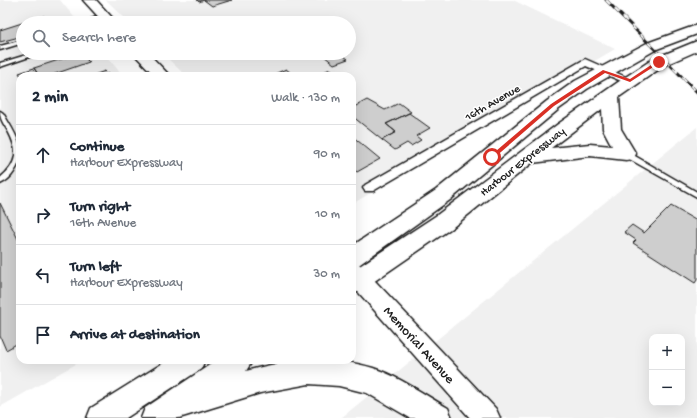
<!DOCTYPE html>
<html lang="en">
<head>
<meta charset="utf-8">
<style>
	:root { --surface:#fff; --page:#f2f2f3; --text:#1f2937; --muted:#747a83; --line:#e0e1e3 }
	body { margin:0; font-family:"Gochi Hand",sans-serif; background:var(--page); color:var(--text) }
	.controls { position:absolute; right:12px; bottom:12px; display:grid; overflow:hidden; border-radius:8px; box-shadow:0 4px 16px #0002 }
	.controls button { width:36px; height:36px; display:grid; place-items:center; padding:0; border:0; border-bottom:1px solid var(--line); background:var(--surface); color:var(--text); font:20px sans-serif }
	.stop { position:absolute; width:12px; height:12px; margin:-9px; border:3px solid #d93025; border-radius:50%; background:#fff }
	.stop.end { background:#d93025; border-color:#fff; box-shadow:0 1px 4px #0008 }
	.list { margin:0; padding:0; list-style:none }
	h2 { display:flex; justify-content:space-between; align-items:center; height:52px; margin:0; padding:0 16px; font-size:17px }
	h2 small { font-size:13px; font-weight:400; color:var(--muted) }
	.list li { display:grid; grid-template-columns:26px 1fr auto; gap:12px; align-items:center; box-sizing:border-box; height:60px; padding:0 16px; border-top:1px solid var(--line) }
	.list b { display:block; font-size:15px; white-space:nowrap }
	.list p { margin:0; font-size:13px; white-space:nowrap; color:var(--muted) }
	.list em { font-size:13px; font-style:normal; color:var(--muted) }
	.icon { flex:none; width:22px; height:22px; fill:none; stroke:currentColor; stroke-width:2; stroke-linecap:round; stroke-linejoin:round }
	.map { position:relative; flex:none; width:697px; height:418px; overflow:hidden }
	.search { position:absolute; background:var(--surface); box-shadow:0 4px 16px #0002; left:16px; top:16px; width:340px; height:44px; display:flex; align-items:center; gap:10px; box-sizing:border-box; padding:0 14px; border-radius:22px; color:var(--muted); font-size:15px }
	.panel { position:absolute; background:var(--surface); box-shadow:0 4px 16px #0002; left:16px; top:72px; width:340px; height:292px; border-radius:12px }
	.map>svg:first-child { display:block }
</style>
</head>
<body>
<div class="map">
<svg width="697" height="418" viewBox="0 0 697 418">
	<rect width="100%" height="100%" fill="#fff"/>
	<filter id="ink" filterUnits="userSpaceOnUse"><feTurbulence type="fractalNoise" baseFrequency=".025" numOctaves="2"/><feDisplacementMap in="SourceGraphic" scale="8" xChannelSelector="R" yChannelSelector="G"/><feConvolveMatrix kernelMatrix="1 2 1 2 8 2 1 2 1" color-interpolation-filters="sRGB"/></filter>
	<g filter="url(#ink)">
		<!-- built -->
		<path fill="#f0f0f0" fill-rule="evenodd" d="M0,0H60L79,23H23V53H104L123,76H20V360H83L0,407Z
			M106,0H513L615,49L352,204V76H186L162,53H349V23H130Z
			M697,127V418H341ZM652,337H682V403H652Z"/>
		<!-- building -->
		<path fill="#cecece" stroke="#1c1c1c" d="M197,0H232L212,6L204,0L199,2Z
			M44,16L48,23H23V36L0,42V30Z
			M80,53L89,62L49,76H39L34,68Z
			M332,53H340L348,59L334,64L324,56Z
			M34,68L39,76H21L19,73Z
			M286,69L295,76H270Z
			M330,69L339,76H315Z
			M105,71L110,76H91Z
			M367,100L385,110L399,103L411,112L386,124L396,132L382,140L352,116V108Z
			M409,113L430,128L416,136L421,140L411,146L407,143L395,150L382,140L396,132L386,124Z
			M352,136L380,159L357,172L352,168Z
			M0,203L20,243V342L6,350L0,336Z
			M671,206L697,221V280L695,283L633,243L636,240L624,232L632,225L644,233Z"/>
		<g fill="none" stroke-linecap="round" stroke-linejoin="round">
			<defs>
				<path id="lane" d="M103,15L107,16L87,23H80Z
					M23,40V43L0,50V46Z
					M33,53H41L0,67V63Z
					M0,111L3,113C14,132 29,151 14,172C11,177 5,182 0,184V178C18,163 19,152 8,131C4,124 0,120 0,111Z
					M624,152H628L697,192V197L624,156L623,154Z"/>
				<path id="street" d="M585,59L635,81L630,84L626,83L586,66L373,191H365L363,188L365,185Z"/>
				<path id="secondary" d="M83,0H96L117,23H104Z
					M133,53H148L170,76H155Z
					M352,261L359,264L496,409L500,418H470L352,285Z"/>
				<path id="primary" d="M697,25V34L657,49L587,89L559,109L450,200L360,264L352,267V246L436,190L547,101L575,81L647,43Z
					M697,41V51L665,65L619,97L621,129L636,154L633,159L626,160L590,156L532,163L453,227L360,291L352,294V271L437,215L558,124L624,78L653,59ZM602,109L603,129L612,146L590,144L551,148Z
					M168,360H205L201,369L126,418H87L91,408Z
					M217,360H253L246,371C287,359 331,355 373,368C398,376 425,395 448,408L452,418H410L367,393L339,386L309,384L260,393L179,418H141L145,408Z"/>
			</defs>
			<!-- lane casing -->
			<use href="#lane" stroke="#1c1c1c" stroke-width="3"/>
			<!-- street casing -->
			<use href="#street" stroke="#1c1c1c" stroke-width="3"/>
			<!-- secondary casing -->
			<use href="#secondary" stroke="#1c1c1c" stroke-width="3"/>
			<!-- primary casing -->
			<use href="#primary" stroke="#1c1c1c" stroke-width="3"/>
			<!-- lane -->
			<use href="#lane" fill="#fff" fill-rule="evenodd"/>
			<!-- street -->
			<use href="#street" fill="#fff" fill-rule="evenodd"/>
			<!-- secondary -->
			<use href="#secondary" fill="#fff" fill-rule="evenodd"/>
			<!-- primary -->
			<use href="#primary" fill="#fff" fill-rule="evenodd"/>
			<defs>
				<path id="rail" d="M606,0L697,92"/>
			</defs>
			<!-- rail casing -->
			<use href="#rail" stroke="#1c1c1c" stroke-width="3"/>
			<!-- rail -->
			<use href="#rail" stroke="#fff" stroke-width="2" stroke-dasharray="6" stroke-linecap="butt"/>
		</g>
	</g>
	<!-- route -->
	<path fill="#d93025" d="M657,61L661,62L630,82L605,73L554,106L494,158L489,157L551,104L603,70L630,79Z"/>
	<g text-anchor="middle" stroke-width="3" stroke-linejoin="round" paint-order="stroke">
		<!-- street labels -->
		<g font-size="12" fill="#1c1c1c" stroke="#fff">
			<text transform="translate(492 102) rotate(-30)" y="4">16th Avenue</text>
			<text transform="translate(522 161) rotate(-38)" y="4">Harbour Expressway</text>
		</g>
		<!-- near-street labels -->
		<g font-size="14" fill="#1c1c1c" stroke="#fff">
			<text transform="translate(420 344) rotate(48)" y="5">Memorial Avenue</text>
		</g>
	</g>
</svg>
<div class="controls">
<button>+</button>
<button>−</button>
</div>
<div class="stop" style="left:492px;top:157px"></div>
<div class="stop end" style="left:659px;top:62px"></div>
<div class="search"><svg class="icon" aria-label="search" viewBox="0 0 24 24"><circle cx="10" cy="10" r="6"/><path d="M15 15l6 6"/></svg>Search here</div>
<section class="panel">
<h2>2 min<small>Walk · 130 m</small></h2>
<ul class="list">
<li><svg class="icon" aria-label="ahead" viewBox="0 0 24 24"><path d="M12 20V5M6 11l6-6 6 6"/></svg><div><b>Continue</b><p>Harbour Expressway</p></div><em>90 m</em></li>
<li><svg class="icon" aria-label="right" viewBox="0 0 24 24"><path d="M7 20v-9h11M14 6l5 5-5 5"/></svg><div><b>Turn right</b><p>16th Avenue</p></div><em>10 m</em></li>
<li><svg class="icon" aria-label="left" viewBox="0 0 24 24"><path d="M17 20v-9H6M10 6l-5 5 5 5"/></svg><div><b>Turn left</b><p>Harbour Expressway</p></div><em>30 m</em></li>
<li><svg class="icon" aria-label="arrive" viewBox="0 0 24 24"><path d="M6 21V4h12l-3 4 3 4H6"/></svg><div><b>Arrive at destination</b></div></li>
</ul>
</section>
</div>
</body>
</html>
